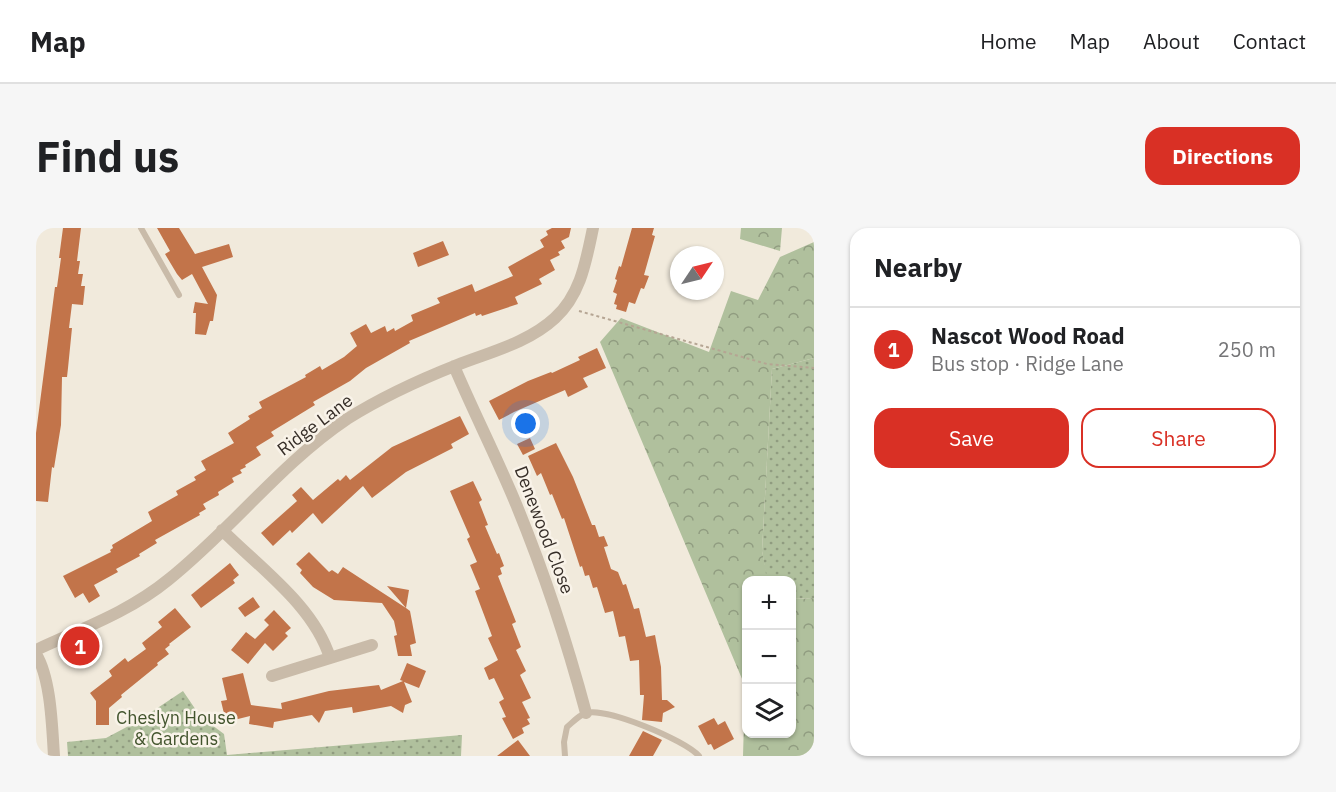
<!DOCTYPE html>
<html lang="en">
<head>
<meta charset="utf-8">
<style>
	:root { --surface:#fff; --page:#f6f6f6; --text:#202124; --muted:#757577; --line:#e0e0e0; --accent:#d93025 }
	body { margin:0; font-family:"IBM Plex Sans",sans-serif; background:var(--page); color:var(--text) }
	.controls { position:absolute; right:18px; bottom:18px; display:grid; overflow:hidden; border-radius:12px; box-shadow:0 2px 4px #0004 }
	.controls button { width:54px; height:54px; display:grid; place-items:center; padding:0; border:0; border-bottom:2px solid var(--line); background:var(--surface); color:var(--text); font:30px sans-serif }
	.compass { position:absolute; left:634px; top:18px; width:54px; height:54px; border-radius:50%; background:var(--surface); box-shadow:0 2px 4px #0004; rotate:55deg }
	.you { position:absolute; left:490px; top:196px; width:21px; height:21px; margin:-15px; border:4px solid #fff; border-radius:50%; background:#1a73e8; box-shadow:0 0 0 9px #1a73e833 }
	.badge { display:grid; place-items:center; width:39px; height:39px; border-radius:50%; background:var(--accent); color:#fff; font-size:20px; font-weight:700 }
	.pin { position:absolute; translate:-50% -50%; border:3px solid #fff; box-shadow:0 2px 6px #0006 }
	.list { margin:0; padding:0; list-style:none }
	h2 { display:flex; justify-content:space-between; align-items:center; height:78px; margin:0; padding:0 24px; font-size:26px }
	h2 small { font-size:20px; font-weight:400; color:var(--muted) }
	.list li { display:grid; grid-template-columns:39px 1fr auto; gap:18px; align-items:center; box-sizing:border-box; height:84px; padding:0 24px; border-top:2px solid var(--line) }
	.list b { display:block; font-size:22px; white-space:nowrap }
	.list p { margin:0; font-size:20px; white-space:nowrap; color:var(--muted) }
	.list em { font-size:20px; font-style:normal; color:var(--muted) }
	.actions { display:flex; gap:12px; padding:18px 24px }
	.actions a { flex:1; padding:14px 0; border:2px solid var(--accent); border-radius:18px; text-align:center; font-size:21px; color:var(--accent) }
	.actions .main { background:var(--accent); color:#fff }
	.icon { flex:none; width:33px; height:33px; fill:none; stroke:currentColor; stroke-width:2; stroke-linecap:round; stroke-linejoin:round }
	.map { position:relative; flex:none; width:778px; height:528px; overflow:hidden; border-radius:18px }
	header { display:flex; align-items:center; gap:36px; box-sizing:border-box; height:84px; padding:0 30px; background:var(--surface); border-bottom:2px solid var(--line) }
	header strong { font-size:28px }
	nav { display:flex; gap:33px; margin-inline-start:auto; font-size:21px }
	.intro { display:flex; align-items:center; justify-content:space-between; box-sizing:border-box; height:144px; padding:0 36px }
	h1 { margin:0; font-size:42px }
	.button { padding:15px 27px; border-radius:18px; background:var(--accent); color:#fff; font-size:21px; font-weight:700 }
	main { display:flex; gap:36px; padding:0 36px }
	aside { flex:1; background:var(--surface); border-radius:18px; box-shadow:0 2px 4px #0004 }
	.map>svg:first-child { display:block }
</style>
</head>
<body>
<header>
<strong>Map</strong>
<nav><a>Home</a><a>Map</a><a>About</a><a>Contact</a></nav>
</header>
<div class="intro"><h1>Find us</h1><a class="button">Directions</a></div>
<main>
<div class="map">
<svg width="778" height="528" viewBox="0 0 778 528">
	<defs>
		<pattern id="forest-crowns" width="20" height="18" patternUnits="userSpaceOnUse" patternTransform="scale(1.5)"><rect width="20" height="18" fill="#b0c09d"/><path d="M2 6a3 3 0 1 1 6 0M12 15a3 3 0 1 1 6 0" fill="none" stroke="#909c80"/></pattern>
		<pattern id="park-dots" width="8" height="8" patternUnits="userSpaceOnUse" patternTransform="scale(1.5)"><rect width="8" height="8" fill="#b0c09d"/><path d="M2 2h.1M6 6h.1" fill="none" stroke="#909c80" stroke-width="1.8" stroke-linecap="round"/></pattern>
	</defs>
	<rect width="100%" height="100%" fill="#f1eadc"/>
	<!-- forest -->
	<path fill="url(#forest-crowns)" d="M705,0H746L744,23L704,11Z
		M778,14V130L736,141L726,323L732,352H710V506H756V371L778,370V528H707L709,458L564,114L585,90L673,124L695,63L722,72L744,29Z"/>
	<!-- park -->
	<path fill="url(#park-dots)" d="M778,130V370L756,371V352H731L726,323L736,141Z
		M147,463L164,488L188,506L191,527L426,507L425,528H32L31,514L70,510L102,493Z"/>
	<!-- building -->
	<path fill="#c2744a" d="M27,0H45L41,33H44L42,46H47L45,58H49L47,77L36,76L33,100H36L32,140L31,149H26L25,197L18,240L16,239L12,274L0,273V205L19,59H21L25,30H23Z
		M121,0H143L159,26L193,16L197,29L166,39L181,67L177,93H174L170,107L159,106L160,85H157L159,74L172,76L156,46L146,52L141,46L129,26L134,23Z
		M516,0H535L533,9L525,13L529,20L522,24L524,27L514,32L519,42L503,51L506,56L479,69L482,76L446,88L445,86L440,88L439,85L373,113L374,115L330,140L314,153L277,174L279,177L235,204L238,208L220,219L225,227L209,237L210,239L204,242L206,245L196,250L198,254L182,264L183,267L167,276L170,281L163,285L164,287L119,312L121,315L103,326L104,328L80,341L82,344L58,357L64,368L53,375L47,365L39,370L27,348L75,324L74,322L77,320L76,317L116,293L112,284L142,267L140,263L160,252L158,249L170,242L165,233L198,215L192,205L214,191L212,188L226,180L223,174L270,149L269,147L284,138L286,142L308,129L321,118L314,105L330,96L335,105L349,98L351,104L358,100L359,103L377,93L375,87L404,75L401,70L436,56L439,64L477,48L472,39L508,19L504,12L512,7L510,3Z
		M596,0H618L616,7L619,8L608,47L613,48L608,61L605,60L599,76L593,74L590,84L580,81L581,77L578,76L581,66L577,64L581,52L579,51L583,38L585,39Z
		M407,13L413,27L382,39L377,25Z
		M561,120L570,140L547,150L552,159L532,169L529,162L478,184L463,192L453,173L492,153L515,144L516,145L544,132L542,129Z
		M424,188L433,206L415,216L417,220L370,244L336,270L327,258L286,296L277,285L256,305L254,302L237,318L225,305L261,273L256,267L265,259L277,272L302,251L304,253L310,247L314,252L356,219Z
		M494,210L499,221L487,227L481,216Z
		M520,215L537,249L556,297H559L563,309L568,308L572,318L568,319L575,341L582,344L587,357L590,356L598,381L603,380L610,409L619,407L625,439L626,472H631L639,479L627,485L626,494L606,492L608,467H604L603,432L594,433L589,408L583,409L577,383L569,385L561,359L557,360L553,347L549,348L546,338L544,339L528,290L526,291L516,266L514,267L505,245L501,248L492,228Z
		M437,253L446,272L443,274L452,297L449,298L461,326L463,325L468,338L464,340L466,346L462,348L480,394L476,396L485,419L480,422L490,443L484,447L495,470L486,474L494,490L491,491L494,496L486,500L488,505L477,511L466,490L470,489L463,474L468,471L458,450L453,452L448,440L462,432L452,410L456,408L439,363L444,361L434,337L441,334L431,311L434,309L414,263Z
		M273,324L293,344L296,342L302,346L307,339L370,380L351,358L373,362L370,380L374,383L380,415L374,417L376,428H362L358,408L361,407L358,393L346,375L298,372L277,359L264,345L266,342L260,336Z
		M194,335L203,347L197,352L199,355L165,380L155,367Z
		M217,369L224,379L209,389L202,380Z
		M139,380L155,399L133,416L134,417L129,421L133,426L121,435L122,437L85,467L86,469L73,480V497H60V473L54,465L76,448L73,443L89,430L92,434L110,421L106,415L126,399L122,394Z
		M238,382L255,400L249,405L252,408L237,423L229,415L212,436L195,422L210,404L219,411L233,397L228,392Z
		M371,435L390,443L383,460L368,454L376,474L369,477L367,485L355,478L317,485L316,479L289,483L283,495L276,487L238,494L237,500L213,496L214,488L190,494L185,473L191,472L186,450L207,445L215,477L246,481L245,475L293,463L343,457L345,462L367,453L364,452Z
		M678,490L682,497L689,493L698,511L678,522L675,516L672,517L662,498Z
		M607,503L626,512L617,528H593Z
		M482,512L494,528H461Z"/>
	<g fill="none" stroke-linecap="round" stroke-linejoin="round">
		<!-- path -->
		<path stroke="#b5a593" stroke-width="2" stroke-dasharray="3 3" stroke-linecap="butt" d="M543,83L731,136L778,140"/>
		<!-- lane -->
		<path stroke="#c9bba9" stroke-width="6" d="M105,0L143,67
			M529,528L528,514L531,499C536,495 543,487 550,485C570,479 649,512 663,528"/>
		<!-- street -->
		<path stroke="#c9bba9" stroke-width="12" d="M418,138C438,185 461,230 480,276C508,344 531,414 550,485
			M186,302C224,340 278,378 294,430
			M0,422C45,401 93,384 132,352C195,302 244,236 311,191C346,169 383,152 421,137C454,124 492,115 519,90C545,66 550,33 557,0
			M0,426C15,451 16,498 18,528
			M236,448L336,417"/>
	</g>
	<g text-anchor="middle" stroke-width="5" stroke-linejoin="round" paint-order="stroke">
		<!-- street labels -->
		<g font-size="18" fill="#362e28" stroke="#f9f3e9">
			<text transform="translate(279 197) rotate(-37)" y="6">Ridge Lane</text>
			<text transform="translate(508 302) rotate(69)" y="6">Denewood Close</text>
		</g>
		<!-- park labels -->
		<g font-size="18" fill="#42542d" stroke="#f9f3e9">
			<text x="140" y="496">Cheslyn House<tspan x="140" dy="21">&amp; Gardens</tspan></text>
		</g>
	</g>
</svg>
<div class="controls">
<button>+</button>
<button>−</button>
<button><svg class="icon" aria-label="layers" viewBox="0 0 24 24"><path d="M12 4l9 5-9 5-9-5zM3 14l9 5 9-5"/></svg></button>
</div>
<svg class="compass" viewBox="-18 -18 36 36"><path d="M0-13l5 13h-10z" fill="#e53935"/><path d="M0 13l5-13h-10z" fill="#757577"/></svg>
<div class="you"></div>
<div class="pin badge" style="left:44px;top:418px">1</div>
</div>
<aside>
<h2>Nearby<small></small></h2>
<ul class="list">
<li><span class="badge">1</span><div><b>Nascot Wood Road</b><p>Bus stop · Ridge Lane</p></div><em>250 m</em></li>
</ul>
<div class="actions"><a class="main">Save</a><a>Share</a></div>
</aside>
</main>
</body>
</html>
